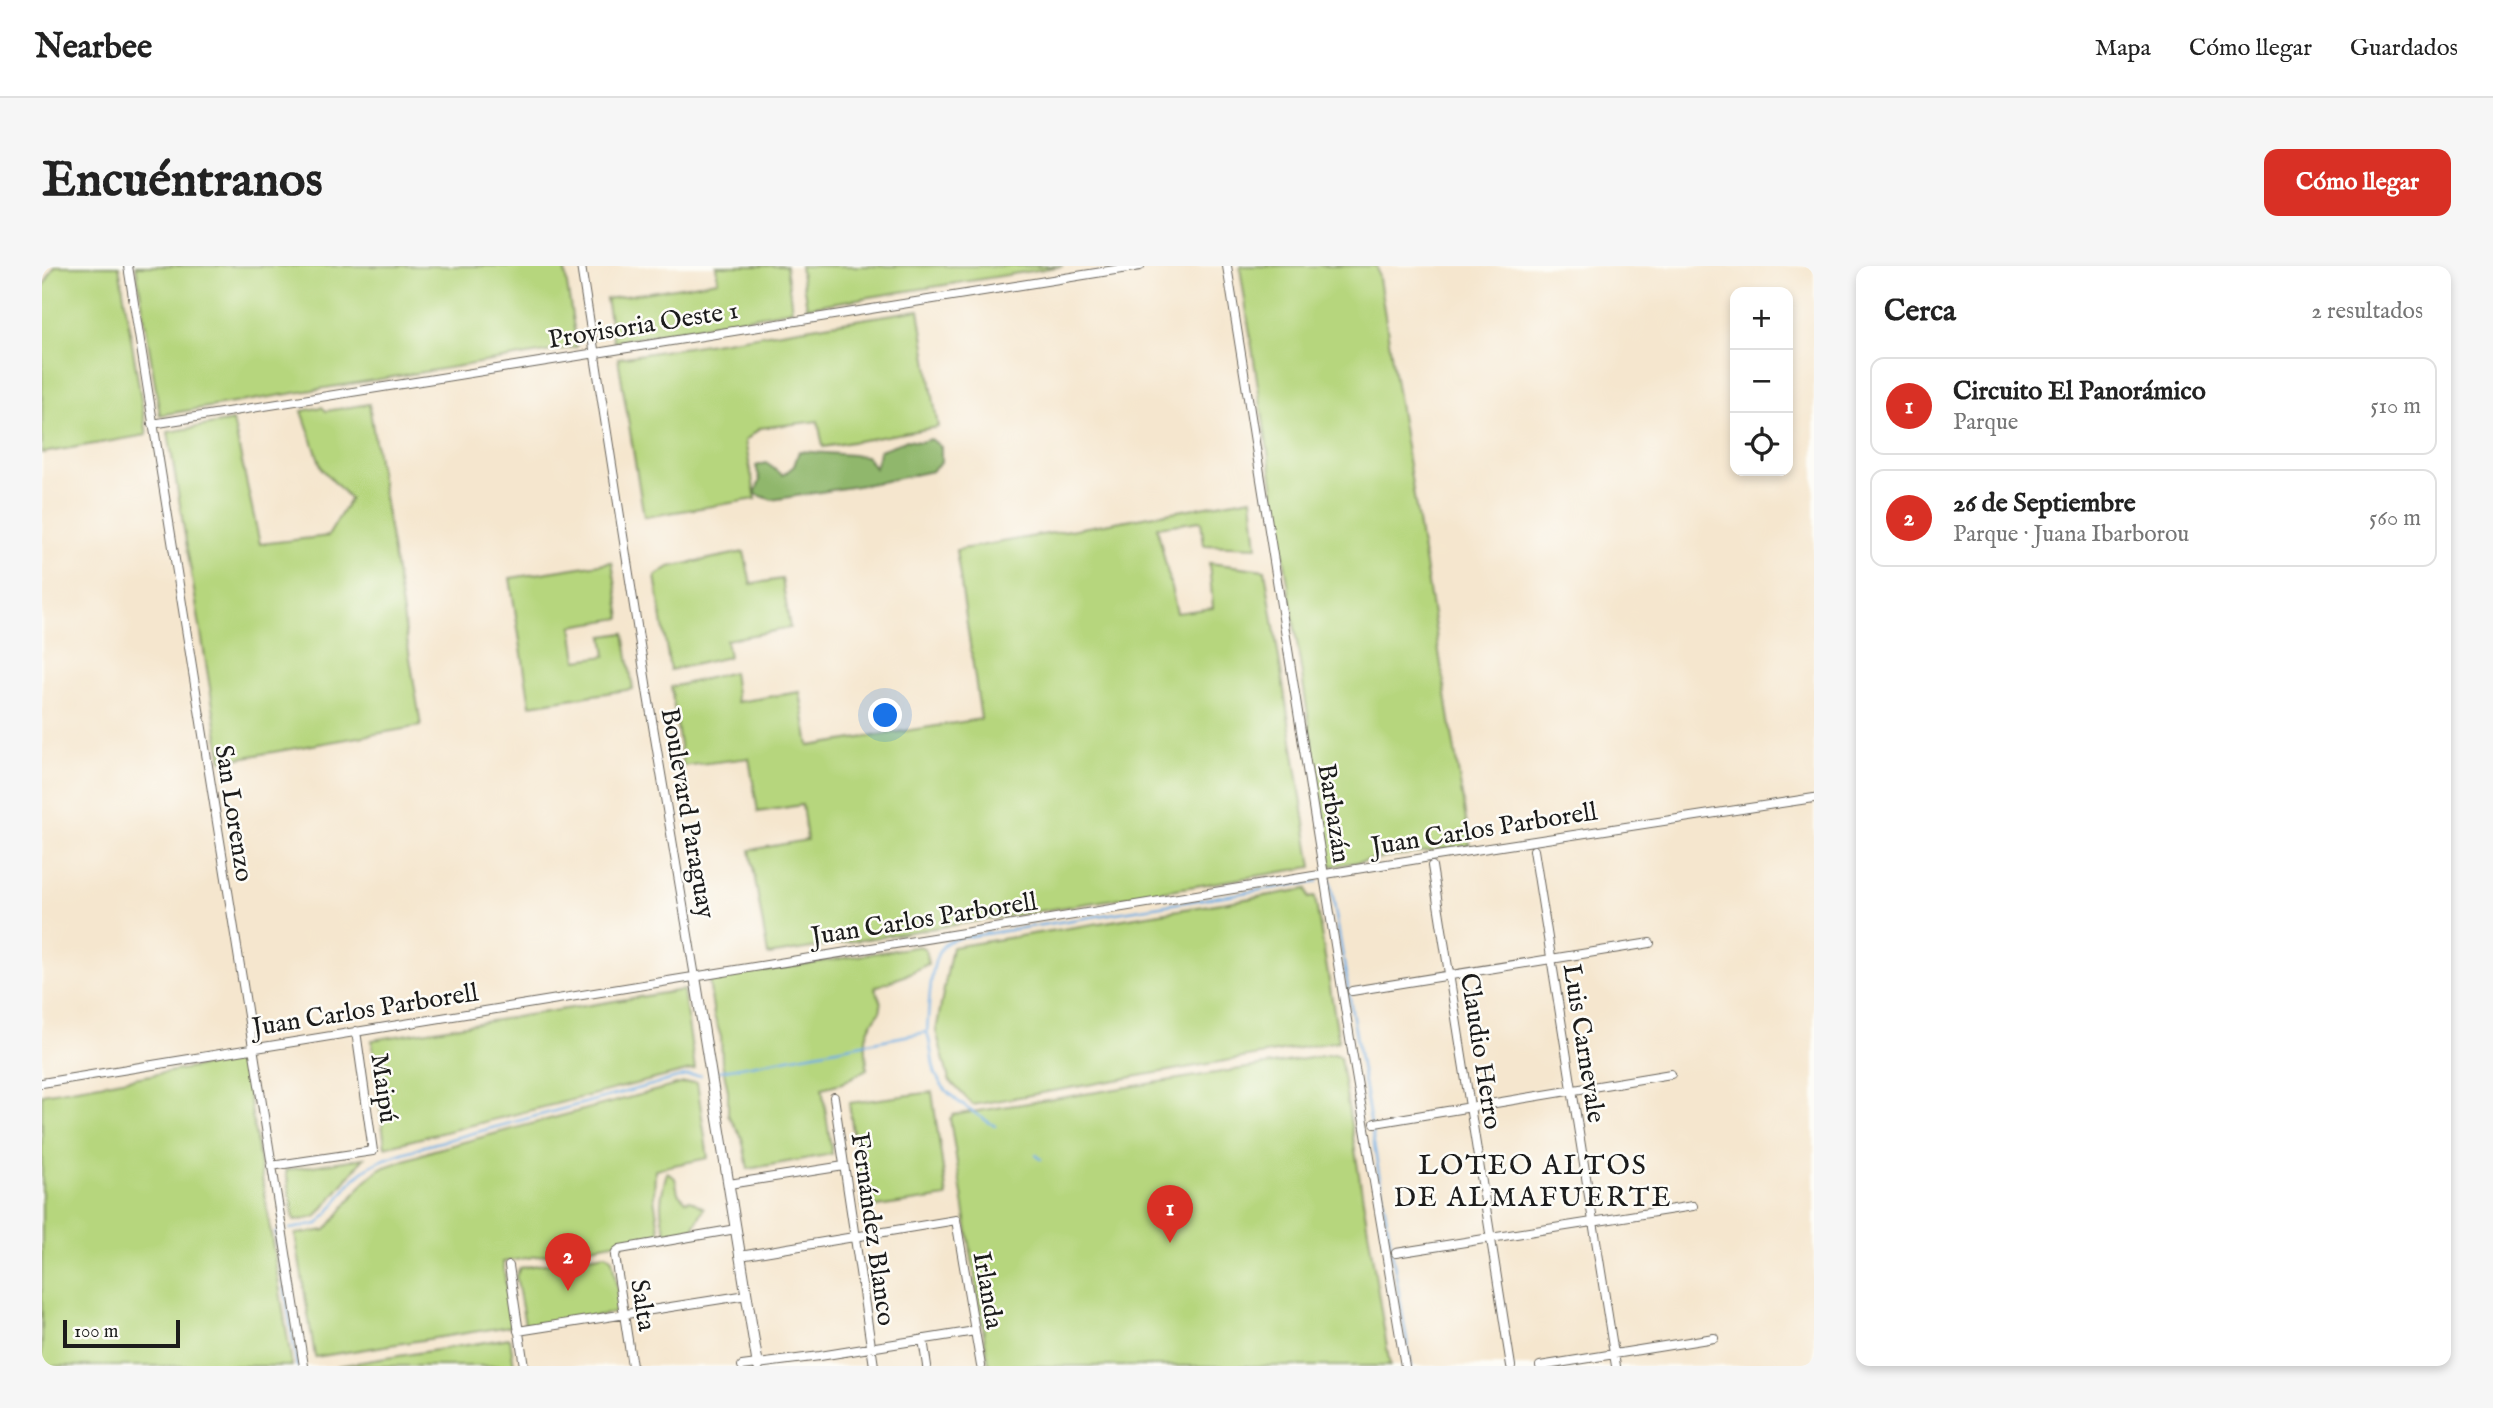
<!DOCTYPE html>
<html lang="es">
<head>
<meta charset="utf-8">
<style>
	:root { --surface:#fff; --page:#f6f6f6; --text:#222; --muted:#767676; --line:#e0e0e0; --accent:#d93025 }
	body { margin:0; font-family:"IM FELL English",serif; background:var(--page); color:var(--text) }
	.controls { position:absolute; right:21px; top:21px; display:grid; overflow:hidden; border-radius:14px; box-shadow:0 4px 10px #0003 }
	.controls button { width:63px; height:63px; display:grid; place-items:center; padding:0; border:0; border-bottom:2px solid var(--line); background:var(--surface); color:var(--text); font:35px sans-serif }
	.scale { position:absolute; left:21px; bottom:18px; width:117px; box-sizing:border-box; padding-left:7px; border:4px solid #1c1c1c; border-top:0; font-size:19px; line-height:24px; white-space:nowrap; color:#1c1c1c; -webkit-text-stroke:5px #fdfcf7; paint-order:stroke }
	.you { position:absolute; left:844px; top:450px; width:24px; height:24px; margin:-18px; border:5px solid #fff; border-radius:50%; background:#1a73e8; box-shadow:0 0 0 10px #1a73e833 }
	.badge { display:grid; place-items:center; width:46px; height:46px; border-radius:50%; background:var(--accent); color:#fff; font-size:23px; font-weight:700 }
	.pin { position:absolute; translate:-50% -58px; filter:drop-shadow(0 2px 4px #0008) }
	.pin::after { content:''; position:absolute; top:37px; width:24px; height:21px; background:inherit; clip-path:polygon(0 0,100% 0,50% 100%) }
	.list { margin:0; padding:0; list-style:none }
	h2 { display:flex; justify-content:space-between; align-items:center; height:91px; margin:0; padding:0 28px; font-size:30px }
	h2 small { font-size:23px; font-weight:400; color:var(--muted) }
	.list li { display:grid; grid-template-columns:46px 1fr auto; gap:21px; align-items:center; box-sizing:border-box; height:98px; margin:0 14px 14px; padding:0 14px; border:2px solid var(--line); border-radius:14px }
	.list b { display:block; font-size:26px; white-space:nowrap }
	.list p { margin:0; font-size:23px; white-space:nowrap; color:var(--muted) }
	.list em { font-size:23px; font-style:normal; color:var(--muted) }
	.icon { flex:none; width:38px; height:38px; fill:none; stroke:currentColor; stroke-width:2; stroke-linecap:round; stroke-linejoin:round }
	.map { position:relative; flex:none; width:1772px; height:1100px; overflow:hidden; border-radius:14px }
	header { display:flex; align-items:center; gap:42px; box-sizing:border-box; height:98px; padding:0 35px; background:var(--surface); border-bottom:2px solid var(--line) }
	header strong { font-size:33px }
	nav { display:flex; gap:38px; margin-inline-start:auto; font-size:24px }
	.intro { display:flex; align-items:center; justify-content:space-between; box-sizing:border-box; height:168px; padding:0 42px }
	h1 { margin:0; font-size:49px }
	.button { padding:18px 32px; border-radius:14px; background:var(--accent); color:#fff; font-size:24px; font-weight:700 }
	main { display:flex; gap:42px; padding:0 42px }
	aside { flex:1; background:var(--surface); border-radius:14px; box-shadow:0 4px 10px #0003 }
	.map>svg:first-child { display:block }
</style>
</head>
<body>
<header>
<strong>Nearbee</strong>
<nav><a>Mapa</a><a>Cómo llegar</a><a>Guardados</a></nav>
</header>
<div class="intro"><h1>Encuéntranos</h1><a class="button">Cómo llegar</a></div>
<main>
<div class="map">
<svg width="1772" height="1100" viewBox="0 0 1772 1100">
	<rect width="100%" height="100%" fill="#fdfcf7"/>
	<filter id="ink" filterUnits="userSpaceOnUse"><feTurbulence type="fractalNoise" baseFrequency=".0143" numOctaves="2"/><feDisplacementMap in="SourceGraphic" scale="14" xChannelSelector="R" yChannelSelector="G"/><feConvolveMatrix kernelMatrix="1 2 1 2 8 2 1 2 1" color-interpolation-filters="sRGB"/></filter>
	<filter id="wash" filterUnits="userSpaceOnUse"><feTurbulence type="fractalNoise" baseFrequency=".00686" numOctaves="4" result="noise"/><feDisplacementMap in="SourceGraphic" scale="28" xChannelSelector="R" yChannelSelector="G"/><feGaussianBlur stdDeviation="1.57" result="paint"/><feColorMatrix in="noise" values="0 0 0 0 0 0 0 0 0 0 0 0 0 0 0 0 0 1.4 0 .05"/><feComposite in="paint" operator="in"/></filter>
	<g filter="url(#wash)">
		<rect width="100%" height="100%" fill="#f5e6ce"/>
		<!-- green -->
		<path fill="#b6d67d" stroke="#69794c" stroke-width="2" d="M13,0H77L105,169L0,187V23Z
			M94,0H522L535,81L118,149Z
			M674,0H744L750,44L572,76L564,33L676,15Z
			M758,0H1021L765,41Z
			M1200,0H1335L1428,579L1289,600L1198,2Z
			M877,44L896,161L781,181L776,155L718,162L703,175L714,233L602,251L576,92Z
			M327,138L379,460L180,495L126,166L191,155L218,278L286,270L308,233L280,203L260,145L280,141L284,145Z
			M1210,232L1215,281L1162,279L1159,255L1115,261L1135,347L1171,342L1167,297L1223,304L1270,601L726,689L708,584L765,574L760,539L716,546L707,492L641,500L629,421L691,406L695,436L758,426L767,480L939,453L914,284Z
			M702,286L709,318L740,313L748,362L684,374L687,391L628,404L613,310L627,301Z
			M570,296L579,352L530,360L535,394L564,390L561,370L582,367L591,423L488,439L468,312Z
			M1265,623L1267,632L1273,631L1297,775L931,839L907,814L894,765L910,681Z
			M878,680L883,683L886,698L862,710L833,721C847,752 833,743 825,768C822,777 825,792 825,803L800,817L780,822L790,888L706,903L700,872L686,849V825L680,796L679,771L672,750L667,715L675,712Z
			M641,724L653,803L343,881L330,774Z
			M1293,788L1298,791L1348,1100H947L908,853L911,849Z
			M201,793L250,1100H0V828Z
			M655,816L666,892L613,903L612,932L618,969L461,996L469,1060L273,1091L253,968L284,964L322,916L337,903L392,884L642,817Z
			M890,826L905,931L821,943L807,837Z
			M322,892L274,951L252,955L244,904Z
			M625,906L633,912L636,927L644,935L648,934L662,942L651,963L625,968C615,946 619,928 625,906Z
			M564,988L570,993L578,1040L576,1046L487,1061L483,1058L474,1010L478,1002Z
			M468,1072L472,1100H295Z"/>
		<!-- forest -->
		<path fill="#90b76c" stroke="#566a44" stroke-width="2" d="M889,173L899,181V197L890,205L839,216L730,234L713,228L718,214L714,200L724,197L741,209L752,200L757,185L824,190L833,202L838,184L865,174L878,176Z"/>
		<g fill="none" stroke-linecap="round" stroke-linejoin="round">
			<!-- stream -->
			<path stroke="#71aee3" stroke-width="2.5" d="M1288,613L1369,1100
				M885,766C887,745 887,690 903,678C908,673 917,672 924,671L1276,615
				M677,805L885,766C890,780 889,797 894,809C904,832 933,847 953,860
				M994,889L999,893
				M248,963L276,958C291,944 300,925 314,911C332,893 360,888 383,880L643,810L659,809
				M234,966L255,1100"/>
		</g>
	</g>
	<g filter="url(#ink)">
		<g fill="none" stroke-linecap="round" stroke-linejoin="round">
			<defs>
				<path id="minor" d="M86,0L262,1100
					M539,0L606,430L653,711
					M1185,0L1308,773L1363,1100
					M110,158L1098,0
					M1492,584L1574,1100
					M1390,600L1469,1100
					M1310,725L1608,677
					M0,817L1388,591L1772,532
					M792,831L832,1100
					M1333,857L1629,808
					M229,900L331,885L314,765
					M687,918L802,900
					M1354,987L1651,940
					M698,990L914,954L939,1100
					M467,1000L482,1100
					M476,1065L705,1029
					M881,1073L885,1100
					M590,1100L573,990L574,986L578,983L694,963
					M700,1100L778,1090L933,1065
					M1498,1100L1672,1072"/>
				<path id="tertiary" d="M653,711L716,1100"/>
			</defs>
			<!-- minor casing -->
			<use href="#minor" stroke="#68635a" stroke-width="10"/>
			<!-- tertiary casing -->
			<use href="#tertiary" stroke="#68635a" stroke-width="12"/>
			<!-- minor -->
			<use href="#minor" stroke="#fff" stroke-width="8"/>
			<!-- tertiary -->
			<use href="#tertiary" stroke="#fff" stroke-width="10"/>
		</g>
	</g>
	<g text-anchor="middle" stroke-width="5" stroke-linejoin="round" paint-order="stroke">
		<!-- street labels -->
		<g font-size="26" fill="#1c1c1c" stroke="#fdfcf7">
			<text transform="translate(601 58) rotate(-9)" y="9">Provisoria Oeste 1</text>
			<text transform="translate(193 547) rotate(81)" y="9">San Lorenzo</text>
			<text transform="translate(647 547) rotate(80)" y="9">Boulevard Paraguay</text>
			<text transform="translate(1293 547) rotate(81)" y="9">Barbazán</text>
			<text transform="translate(1442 562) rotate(-9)" y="9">Juan Carlos Parborell</text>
			<text transform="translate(882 652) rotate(-9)" y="9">Juan Carlos Parborell</text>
			<text transform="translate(323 743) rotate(-9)" y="9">Juan Carlos Parborell</text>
			<text transform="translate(1543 777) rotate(81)" y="9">Luis Carnevale</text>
			<text transform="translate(1440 785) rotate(81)" y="9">Claudio Herro</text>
			<text transform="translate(343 822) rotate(82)" y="9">Maipú</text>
			<text transform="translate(832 963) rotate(82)" y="9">Fernández Blanco</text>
			<text transform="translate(947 1024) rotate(80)" y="9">Irlanda</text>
			<text transform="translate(602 1039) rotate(81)" y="9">Salta</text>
		</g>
		<!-- neighbourhood labels -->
		<g font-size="28" letter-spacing="2" fill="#1c1c1c" stroke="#fdfcf7">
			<text x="1491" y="908">LOTEO ALTOS<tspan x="1491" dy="32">DE ALMAFUERTE</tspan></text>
		</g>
	</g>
</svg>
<div class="controls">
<button>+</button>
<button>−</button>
<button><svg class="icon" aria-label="locate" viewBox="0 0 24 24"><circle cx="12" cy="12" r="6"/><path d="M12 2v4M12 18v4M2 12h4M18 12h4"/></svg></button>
</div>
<div class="scale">100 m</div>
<div class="you"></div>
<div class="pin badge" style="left:1128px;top:977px">1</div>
<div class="pin badge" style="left:526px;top:1025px">2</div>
</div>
<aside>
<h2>Cerca<small>2 resultados</small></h2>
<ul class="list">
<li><span class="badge">1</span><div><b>Circuito El Panorámico</b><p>Parque</p></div><em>510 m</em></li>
<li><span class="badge">2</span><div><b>26 de Septiembre</b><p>Parque · Juana Ibarborou</p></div><em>560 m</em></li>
</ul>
</aside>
</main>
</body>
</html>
